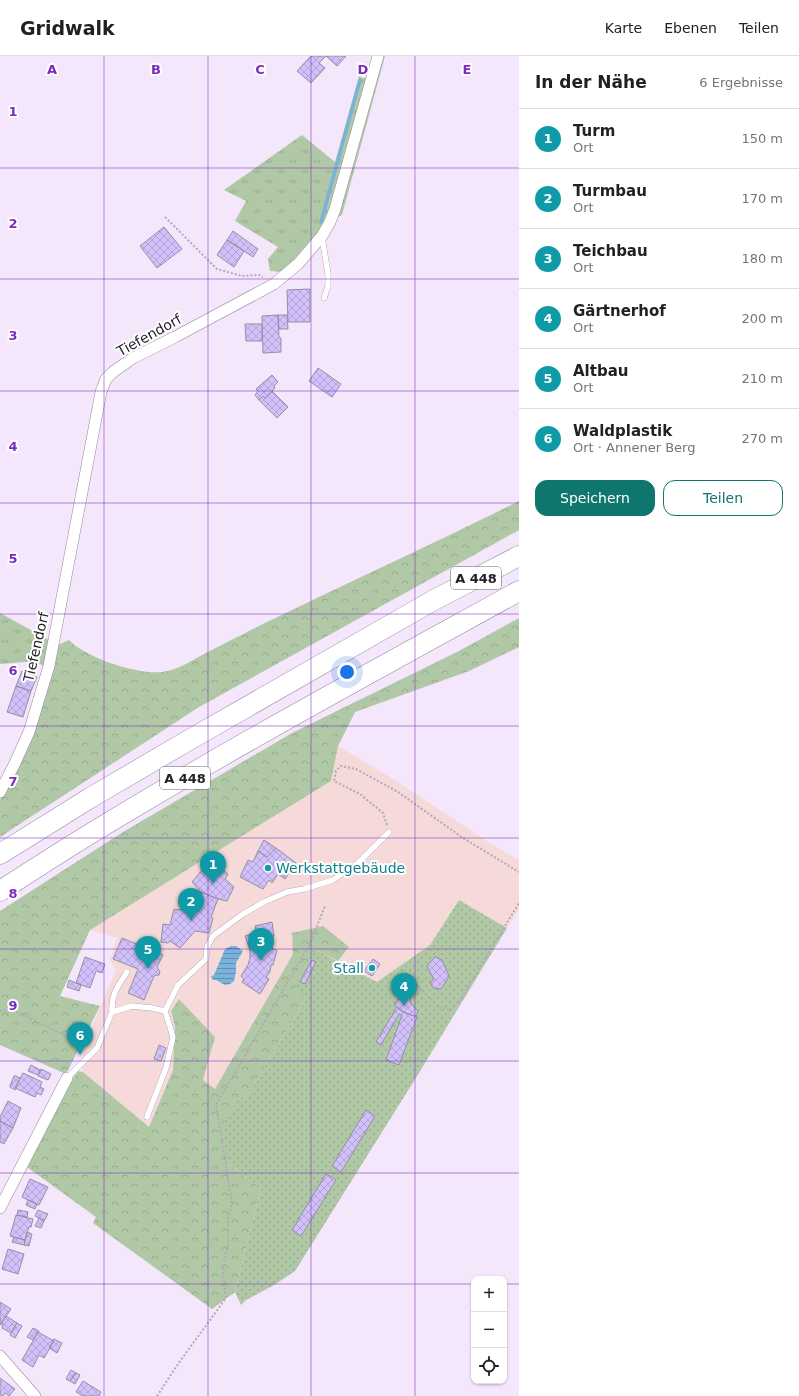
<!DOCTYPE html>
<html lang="de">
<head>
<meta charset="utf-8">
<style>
	:root { --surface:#fff; --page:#f6f6f6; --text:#202124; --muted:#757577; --line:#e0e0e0; --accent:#0f766e }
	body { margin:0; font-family:"DejaVu Sans",sans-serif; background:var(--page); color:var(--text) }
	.controls { position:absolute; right:12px; bottom:12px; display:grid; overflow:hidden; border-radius:8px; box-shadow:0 1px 3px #0004 }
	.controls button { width:36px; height:36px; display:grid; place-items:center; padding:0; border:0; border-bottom:1px solid var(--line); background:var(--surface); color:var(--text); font:20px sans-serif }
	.you { position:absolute; left:347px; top:616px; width:14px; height:14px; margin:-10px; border:3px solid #fff; border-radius:50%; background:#1a73e8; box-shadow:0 0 0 6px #1a73e833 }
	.badge { display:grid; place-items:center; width:26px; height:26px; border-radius:50%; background:var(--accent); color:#fff; font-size:13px; font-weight:700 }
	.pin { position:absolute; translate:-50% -33px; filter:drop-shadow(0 1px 2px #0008) }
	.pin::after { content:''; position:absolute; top:21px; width:14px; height:12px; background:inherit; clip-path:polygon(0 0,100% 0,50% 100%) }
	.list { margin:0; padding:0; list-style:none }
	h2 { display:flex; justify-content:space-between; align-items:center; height:52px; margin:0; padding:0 16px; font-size:17px }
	h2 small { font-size:13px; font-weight:400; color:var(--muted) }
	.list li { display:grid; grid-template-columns:26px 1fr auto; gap:12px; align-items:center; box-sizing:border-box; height:60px; padding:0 16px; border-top:1px solid var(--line) }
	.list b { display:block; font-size:15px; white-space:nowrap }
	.list p { margin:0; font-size:13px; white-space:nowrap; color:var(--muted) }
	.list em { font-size:13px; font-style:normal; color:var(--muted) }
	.actions { display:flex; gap:8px; padding:12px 16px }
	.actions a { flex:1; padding:9px 0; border:1px solid var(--accent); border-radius:12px; text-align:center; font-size:14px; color:var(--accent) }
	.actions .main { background:var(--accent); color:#fff }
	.icon { flex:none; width:22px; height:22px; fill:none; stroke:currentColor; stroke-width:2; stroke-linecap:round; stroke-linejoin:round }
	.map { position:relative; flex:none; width:519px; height:1340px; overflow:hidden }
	header { display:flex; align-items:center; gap:24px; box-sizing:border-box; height:56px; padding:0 20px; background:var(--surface); border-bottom:1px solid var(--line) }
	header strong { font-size:19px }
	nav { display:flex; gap:22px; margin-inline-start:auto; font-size:14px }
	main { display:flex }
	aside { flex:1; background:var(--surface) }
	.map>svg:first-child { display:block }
</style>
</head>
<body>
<header>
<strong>Gridwalk</strong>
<nav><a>Karte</a><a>Ebenen</a><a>Teilen</a></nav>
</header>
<main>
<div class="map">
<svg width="519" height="1340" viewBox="0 0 519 1340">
	<defs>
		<pattern id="grass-tufts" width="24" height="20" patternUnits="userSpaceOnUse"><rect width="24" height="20" fill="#b0c8a5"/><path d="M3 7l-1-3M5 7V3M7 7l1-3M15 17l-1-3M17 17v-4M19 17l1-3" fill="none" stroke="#97ac8e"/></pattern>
		<pattern id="forest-crowns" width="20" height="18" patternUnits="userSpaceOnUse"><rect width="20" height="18" fill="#b0c8a5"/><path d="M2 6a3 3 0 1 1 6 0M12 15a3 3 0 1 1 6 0" fill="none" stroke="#97ac8e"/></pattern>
		<pattern id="park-dots" width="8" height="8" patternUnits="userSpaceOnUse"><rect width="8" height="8" fill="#b0c8a5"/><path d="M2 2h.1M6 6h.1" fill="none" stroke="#97ac8e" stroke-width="1.8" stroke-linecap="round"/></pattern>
		<pattern id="water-rules" width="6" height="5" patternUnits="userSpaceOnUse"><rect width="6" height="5" fill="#79b2db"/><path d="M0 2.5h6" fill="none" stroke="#6390b2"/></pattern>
		<pattern id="building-cross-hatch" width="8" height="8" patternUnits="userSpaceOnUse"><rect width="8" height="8" fill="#d2c0fb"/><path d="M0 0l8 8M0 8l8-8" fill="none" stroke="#b4a5d7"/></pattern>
	</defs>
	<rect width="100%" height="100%" fill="#f4e6fb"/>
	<!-- education -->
	<path fill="#f5dad9" d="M338,690L393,723L488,786L519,804V853L507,872L459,844L430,889L377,926L338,905L349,891L293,898L215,1033L203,1025L215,981L179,943L171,955L175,971L173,1014L149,1071L83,1016L82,1008L84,990L116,914L110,904L117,882L90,874L331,725Z"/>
	<!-- grass -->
	<path fill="url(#grass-tufts)" d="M382,0H385L342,159L327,165L283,216L270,215L268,203L278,191L235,165L246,145L224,134L302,79L335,106L359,20L363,22L376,20Z
		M0,557L58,589L53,617L36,605L0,608Z"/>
	<!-- forest -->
	<path fill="url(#forest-crowns)" d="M519,445V474L199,651L0,781V744L53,617L58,589L69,584C86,602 138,619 162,616C178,614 191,605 206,597C225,587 245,577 265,567C349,526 435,487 519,445Z
		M519,562V591L469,615L355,656L338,690L331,725L90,874L60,940L100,950L66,1018L0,989V855L123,776L292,677L457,596Z
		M323,870L349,891L338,905L314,893L306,943L247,1040L238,1043L228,1107L261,1132L235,1236L212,1253L93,1167L96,1161L27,1111L71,1025L78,1015L83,1016L149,1071L173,1014L175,971L171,955L179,943L215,981L203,1024L215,1033L293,898L292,877Z"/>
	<!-- park -->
	<path fill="url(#park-dots)" d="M459,844L507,872L414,1025L295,1215L274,1229L246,1244L241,1249L235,1236L261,1132L228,1107L222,1076L238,1043L247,1040L306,943L295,934L314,893L377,926L430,889Z"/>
	<!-- water -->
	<path fill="url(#water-rules)" d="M231,890H236L243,895L236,907V916L234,925L230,928L225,929L216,924H213L211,920L214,919L225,893Z"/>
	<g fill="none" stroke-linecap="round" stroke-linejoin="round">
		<!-- stream -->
		<path stroke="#79b2db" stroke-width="3.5" d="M321,166L360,24"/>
	</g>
	<!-- building -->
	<path fill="url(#building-cross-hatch)" stroke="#958fa4" d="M311,0H326L319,7L325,12L311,27L297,15Z
		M326,0H346L337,10Z
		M164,171L182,193L157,212L140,190Z
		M233,175L258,193L253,201L227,184Z
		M227,184L244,195L234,211L217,199Z
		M310,233V266H288L287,234Z
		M278,259L279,282H281V296L263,297L262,260Z
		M278,259H287L288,273H279Z
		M245,268H262V285H246Z
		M318,312L341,328L332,341L309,325Z
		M272,319L278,326L274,330L275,332L265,342L263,340L259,344L255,339L258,335L256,333Z
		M272,335L288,351L277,362L259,344L263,340L265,342Z
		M22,615L37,621L31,635L16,630Z
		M16,630L31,635L23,661L7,656Z
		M264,784L276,792L267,801L258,795Z
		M276,792L296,807L285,823L278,818L272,827L269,824L263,833L240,821L248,804L253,806L258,795L267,801Z
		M208,807L219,810L228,818L225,823L234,831L227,845L218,843L201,836L192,826Z
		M201,836L218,843L211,861L213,862L209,877L195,875L180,892L170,885L168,887L161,886L163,868L170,869L174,853L182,854L187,843L194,847L197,840L199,841Z
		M272,866L274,880L272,881L273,887L272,893L277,894L273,909H271L270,916L266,921L269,923L260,938L242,926L244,923L241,920L248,909L250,902V894L245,880L256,876L255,870Z
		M122,882L163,899L157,911L160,916L159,919L154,920L144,944L128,937L138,913L113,903Z
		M85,901L105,908L102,917L96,915L90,932L76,927Z
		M435,901L442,904L449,920L441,933L433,932L430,926L434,924L427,910Z
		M373,903L380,908L372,920L364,915Z
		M312,904L316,906L305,928L300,926Z
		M69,924L81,929L79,935L67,931Z
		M401,940L410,941L411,948L418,955L416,960L417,961L403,956L394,949Z
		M397,951L403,956L417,961L399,1009L386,1004L402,959L399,958L381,989L376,986Z
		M159,989L166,992L161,1005L154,1003Z
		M31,1009L40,1014L38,1019L28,1015Z
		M41,1013L51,1018L48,1024L38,1020Z
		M23,1017L42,1026L40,1031L44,1033L41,1039L37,1037L35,1041L15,1032Z
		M14,1020H16L20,1022L15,1034L10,1031V1030Z
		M8,1045L21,1052L13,1072L0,1065V1061Z
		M366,1054L375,1060L341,1116L332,1110Z
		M0,1065L13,1072L4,1088L0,1086Z
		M326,1118L336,1124L301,1180L292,1174Z
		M30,1123L48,1131L39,1149L22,1141Z
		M28,1144L37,1148L35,1153L26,1149Z
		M18,1154L28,1156L27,1161L17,1159Z
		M38,1154L48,1158L44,1165L35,1160Z
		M16,1159L33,1163L31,1171H29L25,1184L10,1180Z
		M39,1162L44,1165L41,1172L35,1170Z
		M27,1176L32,1178L29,1190L24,1189Z
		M14,1181L25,1184L24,1189L12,1186Z
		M8,1193L24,1198L18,1218L2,1213Z
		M0,1246L11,1253L0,1269Z
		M6,1260L17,1267L11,1277L2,1272L3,1269L1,1268Z
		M17,1267L22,1270L15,1282L10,1279Z
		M33,1272L39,1275L33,1284L27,1281Z
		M38,1276L54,1285L44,1302L39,1299L33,1311L22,1304Z
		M54,1283L62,1287L57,1297L49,1292Z
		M71,1314L76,1317L70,1325L66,1323Z
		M76,1317L80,1319L75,1328L70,1325Z
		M0,1322L15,1333L9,1340L5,1337L3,1340H0Z
		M83,1325L101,1336L99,1340H83L76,1336Z"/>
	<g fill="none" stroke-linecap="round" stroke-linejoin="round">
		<defs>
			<path id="lane" d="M322,181L328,218V230L324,242
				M112,956C111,938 118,930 127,916
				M67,1022L97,992L112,956L132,950L152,952L165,955L178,929L206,903L207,891L213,880L243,858L264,846L287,836L304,833L333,824L358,807L389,776
				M147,1061L166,1012L173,981L165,955"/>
			<path id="street" d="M0,736L14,709L29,676L49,610L101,336L106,323L113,316L133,302L175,281L274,228L299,207L322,180L330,166L335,153L378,0
				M0,1152L67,1022
				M0,1300L35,1340"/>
			<path id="highway" d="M0,798L90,742L189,684L434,544L519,500
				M0,835C36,812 71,789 108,767C242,686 381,611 519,535"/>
		</defs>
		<!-- lane casing -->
		<use href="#lane" stroke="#95889b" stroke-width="6"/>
		<!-- street casing -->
		<use href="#street" stroke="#95889b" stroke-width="12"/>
		<!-- highway casing -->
		<use href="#highway" stroke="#95889b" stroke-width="21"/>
		<!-- path -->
		<path stroke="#b3a8b8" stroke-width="2" stroke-dasharray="2 2" stroke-linecap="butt" d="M165,161L217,213L242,220L259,219L263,221
			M387,769L383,757L360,738L334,725L336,715L341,710L356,713L398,736L463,782L519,816
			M414,926L438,951L450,954L460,944L519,847
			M0,955H14L79,986
			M157,1340L178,1308L226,1242L223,1217L225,1199L228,1189V1161L232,1147L216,1049L310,888L325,850"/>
		<!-- lane -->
		<use href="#lane" stroke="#fff" stroke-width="5.5"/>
		<!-- street -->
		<use href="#street" stroke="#fff" stroke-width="11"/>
		<!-- highway -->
		<use href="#highway" stroke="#fff" stroke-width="20"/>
	</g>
	<!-- grid -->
	<path fill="none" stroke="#7b2cbf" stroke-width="1" stroke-opacity="0.55" d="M104,0V1340M208,0V1340M311,0V1340M415,0V1340M0,112H519M0,223H519M0,335H519M0,447H519M0,558H519M0,670H519M0,782H519M0,893H519M0,1005H519M0,1117H519M0,1228H474M504,1228H519"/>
	<!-- markers -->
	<g fill="#0f9aa8" stroke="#fff" stroke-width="1.5">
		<circle cx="268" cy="812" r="4"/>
		<circle cx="372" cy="912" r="4"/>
	</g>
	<g text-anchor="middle" stroke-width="4" stroke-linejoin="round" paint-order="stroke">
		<!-- shield labels -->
		<g fill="#fff" stroke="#676468" stroke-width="1">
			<rect x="451" y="511" width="50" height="22" rx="3"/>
			<rect x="160" y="711" width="50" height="22" rx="3"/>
		</g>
		<g font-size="13" font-weight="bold" fill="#262128">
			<text x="476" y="527">A 448</text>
			<text x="185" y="727">A 448</text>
		</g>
		<!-- street labels -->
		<g font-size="14" fill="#262128" stroke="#fff">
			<text transform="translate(149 279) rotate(-29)" y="5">Tiefendorf</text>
			<text transform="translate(36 591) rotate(-77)" y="5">Tiefendorf</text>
		</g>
		<!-- culture labels -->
		<g font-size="14" fill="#0d838f" stroke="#fff" text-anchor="start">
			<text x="276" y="817">Werkstattgebäude</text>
			<text x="364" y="917" text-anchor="end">Stall</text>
		</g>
	</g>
	<g font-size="13" text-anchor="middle" font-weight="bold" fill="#7b2cbf" stroke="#fff" stroke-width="4" stroke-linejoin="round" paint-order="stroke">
		<text x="52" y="18">A</text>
		<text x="156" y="18">B</text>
		<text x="260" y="18">C</text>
		<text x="363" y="18">D</text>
		<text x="467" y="18">E</text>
		<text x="13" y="60">1</text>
		<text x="13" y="172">2</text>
		<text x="13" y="284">3</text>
		<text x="13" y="395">4</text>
		<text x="13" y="507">5</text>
		<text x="13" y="619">6</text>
		<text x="13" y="730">7</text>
		<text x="13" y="842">8</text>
		<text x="13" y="954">9</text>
	</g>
</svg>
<div class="controls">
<button>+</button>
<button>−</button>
<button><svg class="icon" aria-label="locate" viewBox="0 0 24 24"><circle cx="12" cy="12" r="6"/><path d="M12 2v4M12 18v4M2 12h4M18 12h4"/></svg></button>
</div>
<div class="you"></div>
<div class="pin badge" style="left:213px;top:828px;background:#0f9aa8">1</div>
<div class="pin badge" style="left:191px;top:865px;background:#0f9aa8">2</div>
<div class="pin badge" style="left:261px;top:905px;background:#0f9aa8">3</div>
<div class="pin badge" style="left:404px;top:950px;background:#0f9aa8">4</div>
<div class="pin badge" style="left:148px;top:913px;background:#0f9aa8">5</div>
<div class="pin badge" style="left:80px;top:999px;background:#0f9aa8">6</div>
</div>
<aside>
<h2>In der Nähe<small>6 Ergebnisse</small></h2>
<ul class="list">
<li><span class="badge" style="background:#0f9aa8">1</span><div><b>Turm</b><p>Ort</p></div><em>150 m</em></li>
<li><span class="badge" style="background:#0f9aa8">2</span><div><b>Turmbau</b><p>Ort</p></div><em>170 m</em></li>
<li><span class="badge" style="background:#0f9aa8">3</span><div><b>Teichbau</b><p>Ort</p></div><em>180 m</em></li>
<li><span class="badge" style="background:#0f9aa8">4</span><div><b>Gärtnerhof</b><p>Ort</p></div><em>200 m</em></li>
<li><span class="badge" style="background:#0f9aa8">5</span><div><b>Altbau</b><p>Ort</p></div><em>210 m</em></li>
<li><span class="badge" style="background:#0f9aa8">6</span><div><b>Waldplastik</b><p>Ort · Annener Berg</p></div><em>270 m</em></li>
</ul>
<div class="actions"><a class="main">Speichern</a><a>Teilen</a></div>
</aside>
</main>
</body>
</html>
